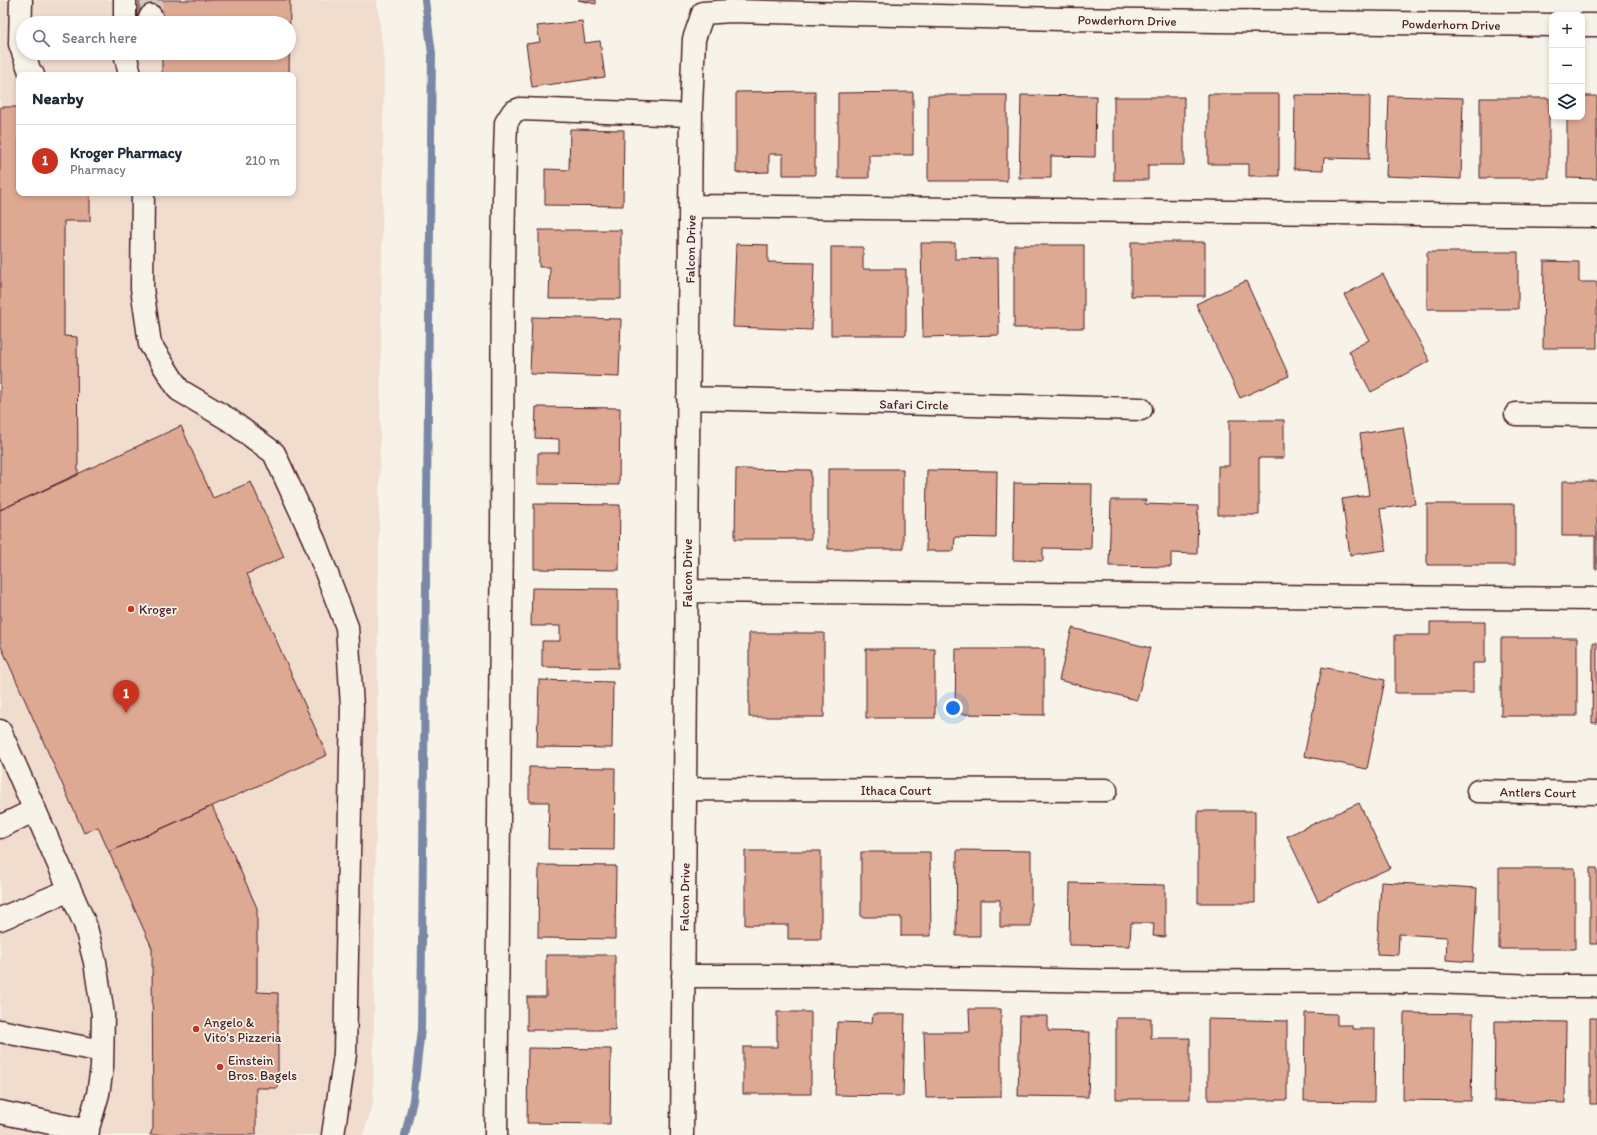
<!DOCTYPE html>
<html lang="en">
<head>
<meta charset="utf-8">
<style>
	:root { --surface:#fff; --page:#f6f6f7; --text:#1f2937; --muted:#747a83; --line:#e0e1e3; --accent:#c8321e }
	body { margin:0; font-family:Itim,sans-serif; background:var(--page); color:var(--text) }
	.controls { position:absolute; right:12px; top:12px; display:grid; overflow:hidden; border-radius:8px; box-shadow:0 2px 6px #0003 }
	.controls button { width:36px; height:36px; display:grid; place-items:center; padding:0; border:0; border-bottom:1px solid var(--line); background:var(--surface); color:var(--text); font:20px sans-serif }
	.you { position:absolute; left:953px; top:708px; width:14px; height:14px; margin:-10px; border:3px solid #fff; border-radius:50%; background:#1a73e8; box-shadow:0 0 0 6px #1a73e833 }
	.badge { display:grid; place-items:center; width:26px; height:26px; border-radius:50%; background:var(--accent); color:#fff; font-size:13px; font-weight:700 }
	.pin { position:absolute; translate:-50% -33px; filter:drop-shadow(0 1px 2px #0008) }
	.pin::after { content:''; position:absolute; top:21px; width:14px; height:12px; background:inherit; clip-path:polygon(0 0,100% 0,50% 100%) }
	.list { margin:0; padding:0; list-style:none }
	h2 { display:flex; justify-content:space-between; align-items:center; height:52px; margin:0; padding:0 16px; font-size:17px }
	h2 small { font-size:13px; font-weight:400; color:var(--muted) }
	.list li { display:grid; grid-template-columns:26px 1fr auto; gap:12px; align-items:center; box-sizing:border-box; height:72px; padding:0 16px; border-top:1px solid var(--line) }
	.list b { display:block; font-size:15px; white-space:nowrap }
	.list p { margin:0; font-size:13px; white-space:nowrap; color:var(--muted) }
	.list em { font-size:13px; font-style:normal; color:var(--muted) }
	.icon { flex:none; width:22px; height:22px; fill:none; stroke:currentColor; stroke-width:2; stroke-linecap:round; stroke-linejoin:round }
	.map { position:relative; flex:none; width:1597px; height:1135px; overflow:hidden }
	.search { position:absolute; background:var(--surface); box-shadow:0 2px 6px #0003; left:16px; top:16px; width:280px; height:44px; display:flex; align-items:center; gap:10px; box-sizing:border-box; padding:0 14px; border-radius:22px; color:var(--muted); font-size:15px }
	.panel { position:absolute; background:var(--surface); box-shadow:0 2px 6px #0003; left:16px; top:72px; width:280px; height:124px; border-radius:8px }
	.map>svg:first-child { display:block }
</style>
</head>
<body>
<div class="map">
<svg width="1597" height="1135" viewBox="0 0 1597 1135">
	<rect width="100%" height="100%" fill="#f7f3e8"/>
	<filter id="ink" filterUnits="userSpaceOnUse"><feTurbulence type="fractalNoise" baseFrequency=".025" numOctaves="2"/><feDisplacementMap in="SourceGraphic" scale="8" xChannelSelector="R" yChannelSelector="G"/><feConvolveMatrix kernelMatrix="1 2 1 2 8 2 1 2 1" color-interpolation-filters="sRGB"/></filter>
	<g filter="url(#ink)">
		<!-- built -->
		<path fill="#f0ddce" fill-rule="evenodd" d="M0,0H377L384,61L373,1104L363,1135H0ZM23,23H289V53H23ZM19,75H293V193H19Z"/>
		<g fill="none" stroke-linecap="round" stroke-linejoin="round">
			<!-- stream -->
			<path stroke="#7a88a6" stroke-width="8" d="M405,1135L413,1100L421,1029L432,54L425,0"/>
		</g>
		<!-- building -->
		<path fill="#dea992" stroke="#4a1f2b" d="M139,0H290L289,75H162V53H289V23H162V16H139Z
			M578,0H596V4Z
			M582,21L585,43L600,41L605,77L532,87L526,44L540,42L537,26Z
			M815,91V175H783V154H769V172L736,173V92Z
			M913,92V155H869V178H838V93Z
			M1208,94H1279V176H1249V164H1208Z
			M928,95H1007V181H928Z
			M1021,95L1096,96L1095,157L1051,156V178H1019Z
			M1295,95L1370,96L1369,159L1324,158L1323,170L1294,169Z
			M1389,96L1463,98L1461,179L1386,176Z
			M1582,96H1597V179L1567,178V117H1582Z
			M1114,97H1184V165H1148V180H1114Z
			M1480,98H1549V178H1480Z
			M0,107H19V193H90V221H64V336L77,337L78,475L0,510Z
			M570,129L624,130L623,206L545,205V169L569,170Z
			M539,230H621V299H549L550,267H539Z
			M1131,242H1205V296H1131Z
			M921,243H955V259L998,258L999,335L923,337Z
			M736,244L768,245V262L814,263L812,330L733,327Z
			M1014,245H1084V328H1014Z
			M831,247H863V269H906V335H831Z
			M1427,252H1518V309H1427Z
			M1544,261L1579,262V282H1597V348H1543Z
			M1383,274L1430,361L1371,392L1349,351L1369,340L1344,295Z
			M1246,281L1289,376L1240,398L1196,304Z
			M532,317L621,319L619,377L530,374Z
			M536,407L620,408L619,485L538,484V453H559V439L535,438Z
			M1229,420H1284V458H1259V515H1218V466H1229Z
			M181,426L213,498L251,482L284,557L247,574L327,755L109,852L98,827L84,833L0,644V510Z
			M1403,427L1415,504L1380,509L1386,550L1350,555L1342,499L1369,495L1360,434Z
			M736,469L811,470V539H735Z
			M828,469H903V549H828Z
			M927,470L997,471L996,538L955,537L954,551H926Z
			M1562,481H1597V569H1595V536H1562Z
			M1014,483L1092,484L1091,549L1043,548V561L1013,560Z
			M1111,500H1146L1145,504L1198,506L1197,554L1171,553V567L1109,566Z
			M534,504L620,505L619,570L534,569Z
			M1427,504H1515V565H1427Z
			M532,588L618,589V668L542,667V641H560V626H531Z
			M1430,622H1485V663H1473V693H1395V635H1430Z
			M1072,628L1150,648L1137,700L1059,680Z
			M749,633H824V717H749Z
			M1501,638H1577V716H1501Z
			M1593,643H1597V723H1592Z
			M866,649H935V718H866Z
			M956,649H1044V715L955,714Z
			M1322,667L1385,680L1367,769L1304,756Z
			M539,680L613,682L612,748L537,747Z
			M529,767L615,768L614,850L548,849L549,802H529Z
			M1359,803L1390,868L1318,901L1287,836Z
			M212,806L257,908V992L278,993V1088H256V1135H150L153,1128L152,948L109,852Z
			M1198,811H1255V903H1198Z
			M957,850L1031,851V927H1000V900H980V936H956Z
			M745,851H821V939H788V925H745Z
			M861,852H930L931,936H901V917H861Z
			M539,865L616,866L615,939L538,938Z
			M1499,868H1575V949H1499Z
			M1590,868H1597V944H1590Z
			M1381,882L1477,888L1473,962L1446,960L1447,937L1399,934L1398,955L1377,954Z
			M1070,883L1165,885V937L1153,936L1154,923H1131L1130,946L1069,945Z
			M546,955H615V1030H527V997H546Z
			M969,1009H1001V1097L926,1098L924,1032H970Z
			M777,1012H811V1094H743V1047H777Z
			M1305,1013L1337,1014V1025H1352V1029H1375L1374,1102L1304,1101Z
			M1404,1013L1473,1014L1471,1101L1403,1100Z
			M873,1014H905L903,1096L835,1095L837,1022L872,1023Z
			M1020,1016H1048V1031L1090,1032L1088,1097L1018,1096Z
			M1116,1018H1151V1038H1190V1099H1116Z
			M1590,1018H1597V1104H1590Z
			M1208,1019L1287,1021V1100H1208Z
			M1495,1021L1566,1022L1565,1103L1494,1101Z
			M528,1048L611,1049L610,1124L527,1123Z"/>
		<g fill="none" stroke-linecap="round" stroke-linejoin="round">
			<!-- minor-tunnel -->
			<path stroke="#d4c9c2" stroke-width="22" stroke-dasharray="22 11" stroke-linecap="butt" d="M151,16L152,0"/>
			<defs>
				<path id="minor" d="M21,0L20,44L30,72L33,75
					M703,13L731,11L1061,19L1552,25
					M125,23V0
					M148,23L151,16
					M1582,25H1597
					M125,53L130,75
					M143,193L142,288L150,344L179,390L228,419L274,453L314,540L347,627L352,707L345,1054L333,1135
					M690,206L1597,216
					M688,398L1141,409
					M1516,414L1597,415
					M687,591L1597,599
					M0,731L85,924L95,962L103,1015L102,1067L98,1094L86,1135
					M686,789L1106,790
					M1478,791L1597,793
					M0,827L35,810
					M0,919L70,890
					M683,976H817L1106,981L1432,982L1534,986H1597
					M0,1031L102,1051
					M0,1112L88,1131
					M496,1135C497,935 500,735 502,535C503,398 501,260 506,123L513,112L520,109L691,115
					M682,1135L691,106L694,39L703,13"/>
			</defs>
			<!-- minor casing -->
			<use href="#minor" stroke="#4a1f2b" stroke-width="25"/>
			<!-- minor -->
			<use href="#minor" stroke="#f7f3e8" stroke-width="22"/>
		</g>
	</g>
	<!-- markers -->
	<g fill="#c8321e" stroke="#f7f3e8" stroke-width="1.5">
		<circle cx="131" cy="609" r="4"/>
		<circle cx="196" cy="1029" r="4"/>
		<circle cx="220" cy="1067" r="4"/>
	</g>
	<g text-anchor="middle" stroke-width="3.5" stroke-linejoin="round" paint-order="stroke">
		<!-- street labels -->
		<g font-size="13" fill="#4a1f2b" stroke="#f7f3e8">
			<text transform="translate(1127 20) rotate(1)" y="5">Powderhorn Drive</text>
			<text transform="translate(1451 24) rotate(1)" y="5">Powderhorn Drive</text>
			<text transform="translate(690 249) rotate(-89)" y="5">Falcon Drive</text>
			<text transform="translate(914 404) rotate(1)" y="5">Safari Circle</text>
			<text transform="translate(687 573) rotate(-90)" y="5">Falcon Drive</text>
			<text x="896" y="795">Ithaca Court</text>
			<text transform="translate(1538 792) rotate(1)" y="5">Antlers Court</text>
			<text transform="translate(684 897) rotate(-89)" y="5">Falcon Drive</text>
		</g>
		<!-- poi labels -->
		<g font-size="13" fill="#4a1f2b" stroke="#f7f3e8" text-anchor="start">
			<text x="139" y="614">Kroger</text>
			<text x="204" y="1027">Angelo &amp;<tspan x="204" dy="15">Vito's Pizzeria</tspan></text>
			<text x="228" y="1065">Einstein<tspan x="228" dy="15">Bros. Bagels</tspan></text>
		</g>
	</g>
</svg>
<div class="controls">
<button>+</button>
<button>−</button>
<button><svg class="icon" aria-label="layers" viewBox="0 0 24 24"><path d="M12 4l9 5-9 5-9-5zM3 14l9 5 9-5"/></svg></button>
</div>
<div class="you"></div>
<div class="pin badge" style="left:126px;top:713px">1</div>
<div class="search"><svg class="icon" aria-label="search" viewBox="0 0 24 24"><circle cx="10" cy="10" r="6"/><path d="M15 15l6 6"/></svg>Search here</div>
<section class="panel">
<h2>Nearby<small></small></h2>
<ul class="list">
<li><span class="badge">1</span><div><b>Kroger Pharmacy</b><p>Pharmacy</p></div><em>210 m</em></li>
</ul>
</section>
</div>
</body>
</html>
